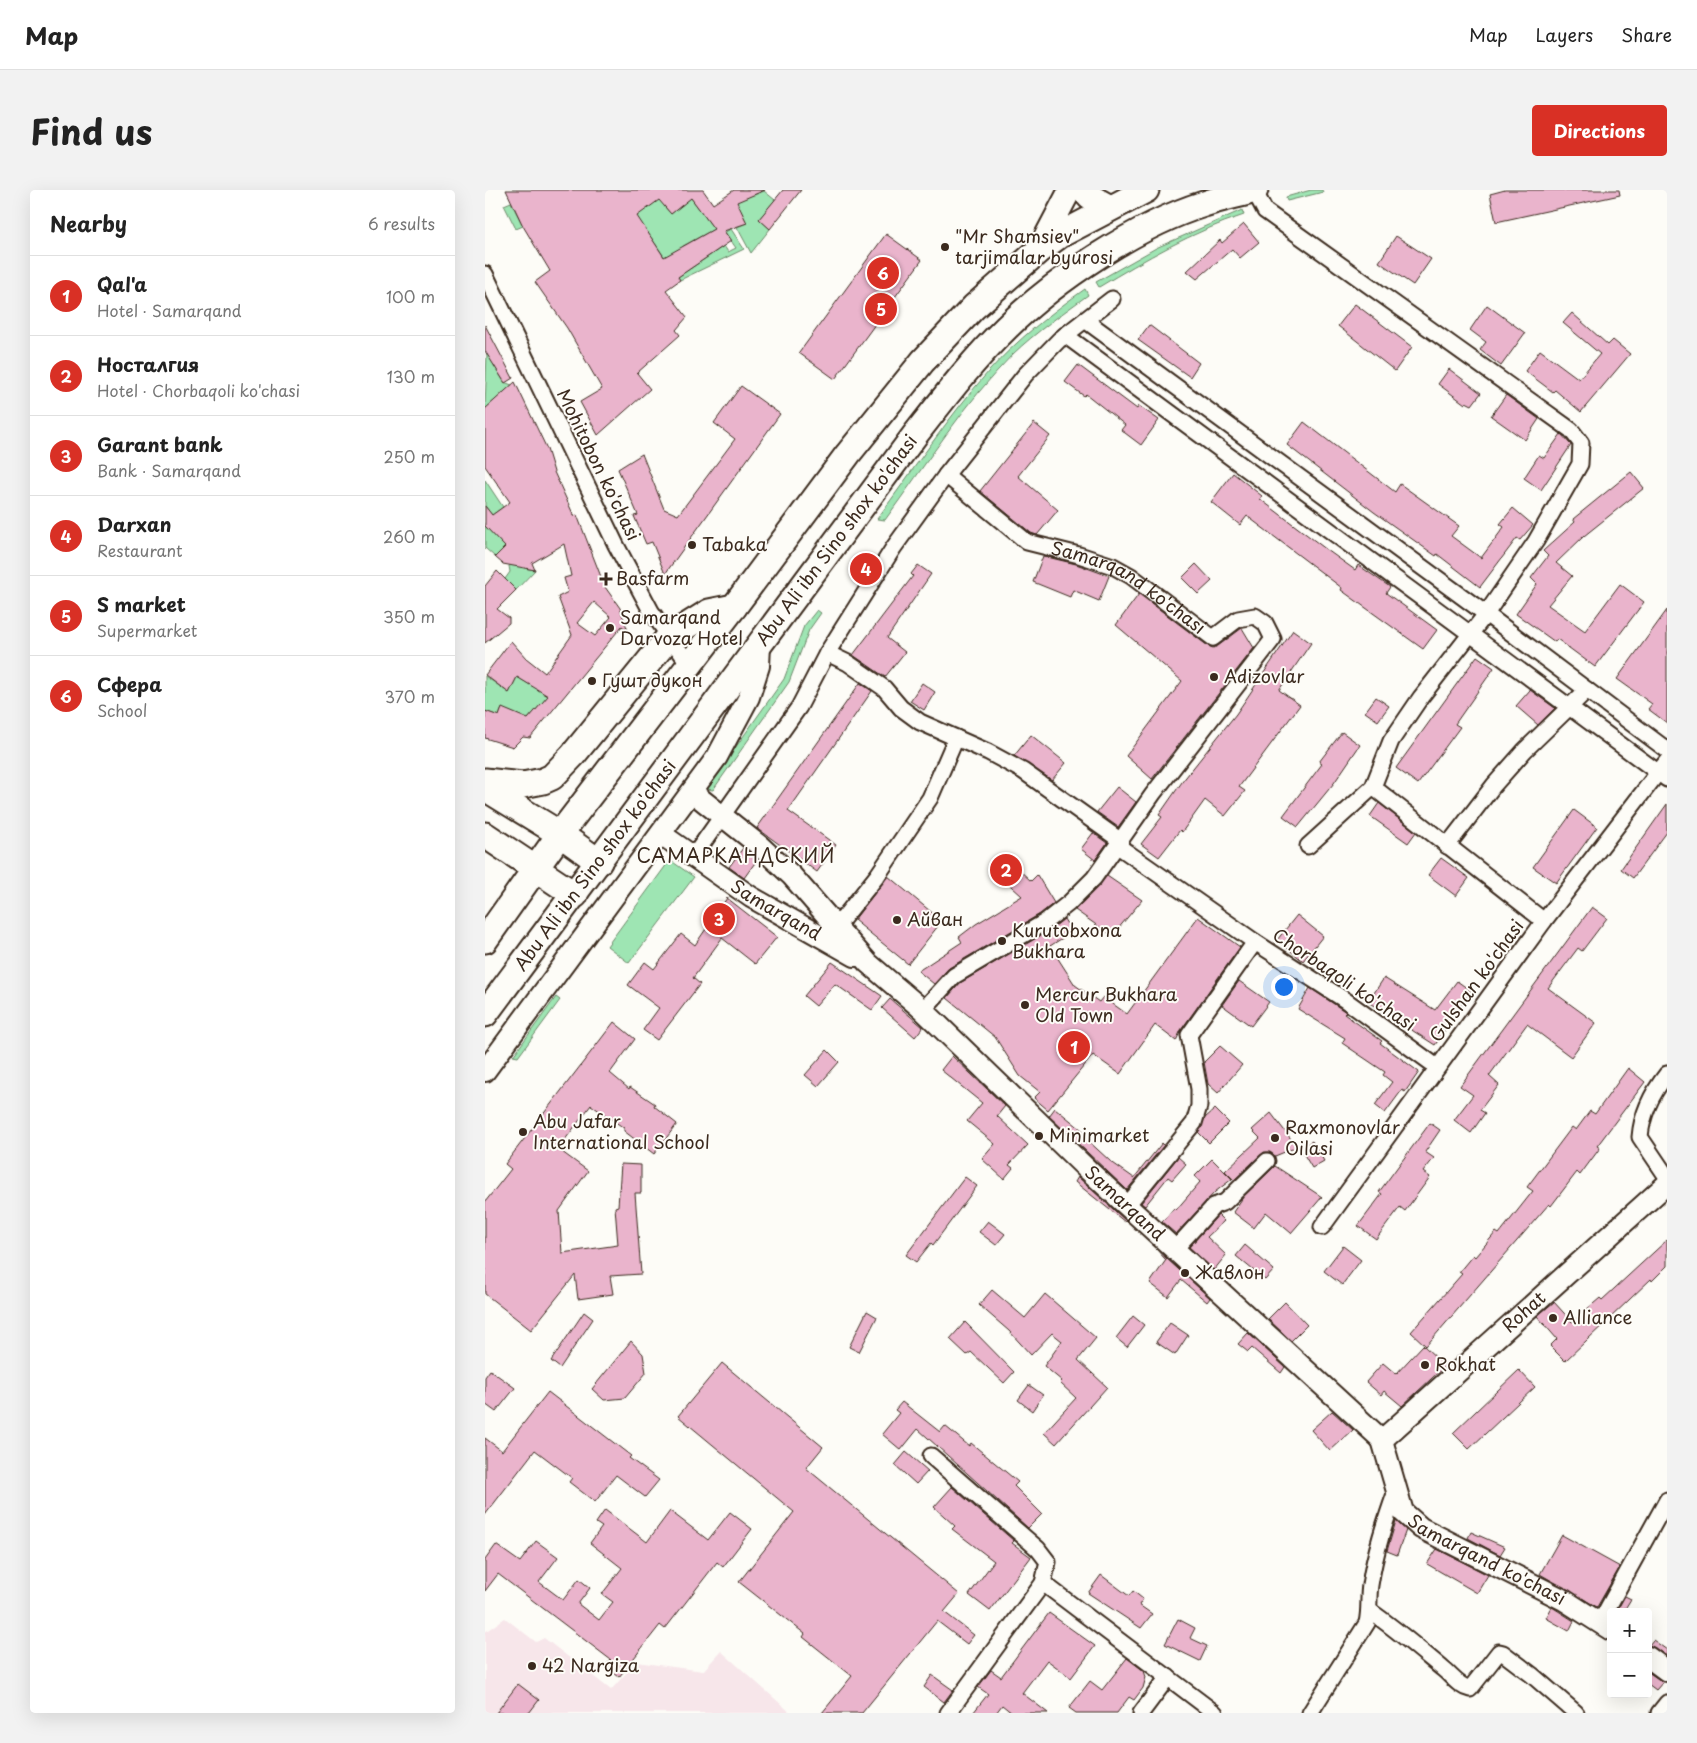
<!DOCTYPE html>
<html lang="en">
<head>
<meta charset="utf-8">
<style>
	:root { --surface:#fff; --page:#f2f2f2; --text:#222; --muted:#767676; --line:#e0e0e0; --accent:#d93025 }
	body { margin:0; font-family:"Playpen Sans",sans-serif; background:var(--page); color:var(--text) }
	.controls { position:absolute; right:15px; bottom:15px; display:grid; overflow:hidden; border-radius:5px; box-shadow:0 5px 20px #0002 }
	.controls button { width:45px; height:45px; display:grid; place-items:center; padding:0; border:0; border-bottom:1px solid var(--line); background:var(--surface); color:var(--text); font:25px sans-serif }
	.you { position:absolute; left:798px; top:796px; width:18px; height:18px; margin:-12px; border:4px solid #fff; border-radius:50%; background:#1a73e8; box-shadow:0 0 0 8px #1a73e833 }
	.badge { display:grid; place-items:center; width:32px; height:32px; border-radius:50%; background:var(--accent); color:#fff; font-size:16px; font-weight:700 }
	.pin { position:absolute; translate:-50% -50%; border:2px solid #fff; box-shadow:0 1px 5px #0006 }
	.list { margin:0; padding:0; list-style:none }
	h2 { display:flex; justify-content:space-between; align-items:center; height:65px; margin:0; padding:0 20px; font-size:21px }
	h2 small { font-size:16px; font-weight:400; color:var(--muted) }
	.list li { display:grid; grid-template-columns:32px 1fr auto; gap:15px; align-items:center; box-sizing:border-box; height:80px; padding:0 20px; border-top:1px solid var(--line) }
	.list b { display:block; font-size:19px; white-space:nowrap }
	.list p { margin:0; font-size:16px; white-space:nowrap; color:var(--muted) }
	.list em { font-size:16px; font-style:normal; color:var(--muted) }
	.map { position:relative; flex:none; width:1182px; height:1523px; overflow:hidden; border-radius:5px }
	header { display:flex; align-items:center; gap:30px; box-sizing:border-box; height:70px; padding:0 25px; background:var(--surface); border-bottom:1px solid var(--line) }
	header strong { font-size:24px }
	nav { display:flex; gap:28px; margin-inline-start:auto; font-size:18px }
	.intro { display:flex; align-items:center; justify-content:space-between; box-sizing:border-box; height:120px; padding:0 30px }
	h1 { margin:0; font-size:35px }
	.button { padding:12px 22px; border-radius:5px; background:var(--accent); color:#fff; font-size:18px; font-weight:700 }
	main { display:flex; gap:30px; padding:0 30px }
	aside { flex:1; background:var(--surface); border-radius:5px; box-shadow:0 5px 20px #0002 }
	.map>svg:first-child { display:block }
</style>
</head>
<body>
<header>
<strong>Map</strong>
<nav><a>Map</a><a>Layers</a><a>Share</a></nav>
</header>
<div class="intro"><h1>Find us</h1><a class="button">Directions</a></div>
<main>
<aside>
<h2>Nearby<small>6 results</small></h2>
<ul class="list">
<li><span class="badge">1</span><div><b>Qal'a</b><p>Hotel · Samarqand</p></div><em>100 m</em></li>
<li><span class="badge">2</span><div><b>Носталгия</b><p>Hotel · Chorbaqoli ko'chasi</p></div><em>130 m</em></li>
<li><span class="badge">3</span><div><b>Garant bank</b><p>Bank · Samarqand</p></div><em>250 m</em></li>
<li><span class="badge">4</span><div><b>Darxan</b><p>Restaurant</p></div><em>260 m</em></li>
<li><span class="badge">5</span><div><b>S market</b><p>Supermarket</p></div><em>350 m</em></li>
<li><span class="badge">6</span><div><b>Сфера</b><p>School</p></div><em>370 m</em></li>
</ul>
</aside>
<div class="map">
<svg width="1182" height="1523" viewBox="0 0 1182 1523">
	<rect width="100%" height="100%" fill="#fdfcf7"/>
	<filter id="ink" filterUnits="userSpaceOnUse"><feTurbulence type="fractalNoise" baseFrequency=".02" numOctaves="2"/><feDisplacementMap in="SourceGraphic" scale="10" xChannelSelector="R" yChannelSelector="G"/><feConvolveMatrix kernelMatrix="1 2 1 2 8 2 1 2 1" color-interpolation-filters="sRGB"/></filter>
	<g filter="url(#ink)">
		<!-- built -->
		<path fill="#f7e6ea" d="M20,1428L51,1452L59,1448L126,1500L151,1472L218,1481L236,1461L306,1523H0V1442Z"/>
		<!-- green -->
		<path fill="#9ee5b3" stroke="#6c8868" d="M188,0L179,16L186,24L206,8L229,39L198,56L185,75L163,43L129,21Z
			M266,0L269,5L279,1L290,10L274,29L285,39L266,63L252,37L262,33L251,12Z
			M826,0H837L838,2L802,11L801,7Z
			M26,12L38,36L31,39L19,15Z
			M757,20L759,25C707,42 660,69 614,97L611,92L671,58Z
			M246,39L259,59L195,90L193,87L239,56L243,62L251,58L240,42Z
			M600,99L603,105C578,123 551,142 528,164C479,214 441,274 400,330L392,329C429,279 463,227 504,181C532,150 566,123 600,99Z
			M2,163L19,192L27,195L0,219Z
			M0,290L18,317L7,325L0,316Z
			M0,336L20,357L10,367L0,358Z
			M30,368L39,378L50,380L31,400L20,389L25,382L24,376Z
			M332,420L336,423L324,440L304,492L228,600L221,599L299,489L319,436Z
			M0,486L24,503L32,487L47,496L52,490L65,504L41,531L16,520L14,526L0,521Z
			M185,670L209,687L144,773L122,756Z
			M71,807L75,810L33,867L28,866Z"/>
		<!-- building -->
		<path fill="#eab4cc" stroke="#3b2a1e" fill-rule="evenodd" d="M21,0H218L228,14L249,0H280L252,12L262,33L239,41L246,51L193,87L195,90L181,100L202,127L191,140L195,145L152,183L165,199L113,245L95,212L117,199L82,138L50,92L65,81L38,36ZM206,8L229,39L179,67L152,26L174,10L186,24Z
			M298,0H316L285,39L274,29Z
			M1020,0H1134L1135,5L1011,32L1005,4Z
			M759,34L774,52L755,68L747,59L712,89L702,81L735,50L737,53Z
			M401,44L437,70L350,189L314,163Z
			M911,46L946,69L928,95L894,72Z
			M870,114L927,157L910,181L853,136Z
			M1002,115L1040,143L1016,176L995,160L1001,152L985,140Z
			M1087,123L1123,155L1128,150L1145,164L1096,222L1070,200L1068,202L1040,181L1055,160L1094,189L1115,164L1078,133Z
			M0,135L28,188L20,193L0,161Z
			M664,135L714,173L705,187L653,150Z
			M593,175L652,219L654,216L674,230L656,255L636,240L640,235L601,204L599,206L580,192Z
			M964,179L996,203L987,215L981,212L980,214L953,194Z
			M30,192L62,259L69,282L89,326L92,325L120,397L135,418L143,441L137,436L45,548L38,547L28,557L0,548V521L14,526L17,518L43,529L63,506L32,487L24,503L0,485L26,451L41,468L60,483L87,445L73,407L83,402L79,388L86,386L79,354L47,373L50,380L18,374L10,367L20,357L0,336V316L7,325L25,312L0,276V219ZM109,412L126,427L110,446L92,433Z
			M256,196L295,224L180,384L167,352L161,354L149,326L153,325L133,279L157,264L179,319L193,325L250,249L229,233Z
			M1021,205L1054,229L1040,250L1006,226Z
			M819,232L910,302L915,294L974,336L966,346L996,368L1019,337L1015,334L1028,318L1048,335L1035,350L1032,348L995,397L952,364L951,366L889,322L802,255Z
			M549,233L565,246L533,286L573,320L552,345L546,343L495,301Z
			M1076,244L1086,255L1056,300L1039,288L1054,265L1059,268Z
			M1146,282L1159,298L1099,346L1071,373L1087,386L1063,415L1100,441L1135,394L1159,412L1110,477L1072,449L1070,452L1031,424L1052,394L1046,388L1063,366L1058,361L1090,332L1088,329Z
			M748,283L777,306L775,309L842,360L870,380L873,375L905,397L901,403L952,440L938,459L856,400L857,398L762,326L755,335L726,312Z
			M558,366L591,374L624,386L614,411L588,400L585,407L548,392Z
			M711,374L727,391L713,404L697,388Z
			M433,375L446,384L402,448L420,462L400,487L368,465L428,386L426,384Z
			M12,381L31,400L12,419L24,428V433L0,453V396Z
			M654,404L723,456L728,458L733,456L757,438L769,458L667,589L641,566L697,491L631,435Z
			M1182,420V533L1163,519L1167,514L1132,489Z
			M808,440L826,453L794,500L815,515L754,597L760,601L740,626L720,610L697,642L695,640L674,667L656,654L677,627L674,625L697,592L751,524Z
			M992,466L1009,478L970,534L975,537L933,594L911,578Z
			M375,493L387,501L303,621L351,655L332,682L272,638Z
			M437,493L450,502L439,520L425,511Z
			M1045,500L1070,518L1053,535L1031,516Z
			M891,507L904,516L893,531L880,522Z
			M857,542L875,555L849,593L813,637L798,626L837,574L834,572Z
			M546,545L581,573L567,590L529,566Z
			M632,597L651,612L633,637L612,622Z
			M894,613L931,642L923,653L885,626Z
			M1182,614V642L1148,688L1136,679Z
			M1089,620L1112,637L1071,693L1048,677Z
			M608,643L622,653L610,670L596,659Z
			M258,658L272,670L259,688L244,677Z
			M518,665L546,691L552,685L569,713L555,724L464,778L449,794L433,781L477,752L474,747L491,734L537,706L506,678Z
			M956,668L984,688L971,706L943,685Z
			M403,686L457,731L423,774L369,730Z
			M622,686L657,710L627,746L590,720Z
			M242,708L292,747L270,774L237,748L208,788L215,794L172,850L158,840L174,818L143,795L160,772L169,779L196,744L210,755Z
			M1107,717L1122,728L1097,761L1093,758L1063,798L1111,833L1086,867L1042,834L1004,886L1014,895L995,920L1000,923L986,943L969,930L988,905L975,896Z
			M812,725L838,746L818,771L792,750Z
			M713,727L755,757L696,840L691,851L670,835L635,884L608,865L563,920L549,908L555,902L535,886L510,847L462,808L475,793L565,740L579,729L587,742L565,756L590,795L614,812L618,807L642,824Z
			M347,772L397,806L387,820L350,794L331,816L319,806Z
			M899,788L950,820L972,791L986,801L950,855L883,812Z
			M754,791L784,812L766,836L737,815Z
			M825,798L861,822L859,824L897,851L895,853L934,882L920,902L917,900L900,923L890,915L907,892L898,885L900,882L857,853L860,848L813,819Z
			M405,809L438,837L430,847L397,818Z
			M129,832L150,849L125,883L144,899L145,897L170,914L169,916L192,934L169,964L139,941V938L106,915L73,959L103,981L74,1021L77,1063L133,1055L130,1017L133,1016L136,974L156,975V1003H150L156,1084L125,1086L128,1104L93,1109L90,1085L46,1140L0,1104V1012L26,979L20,974Z
			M735,856L757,875L733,903L723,894L719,872Z
			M342,860L354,872L333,896L320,885Z
			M467,866L520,916L512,926L543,955L524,975L528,978L519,989L497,969L510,954L482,931L497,913L456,880Z
			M1143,878L1160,892L1112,956L1115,958L1095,985L1092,982L1066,1016L1064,1014L941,1156L926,1142L977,1084L974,1082L988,1065L990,1067L1011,1042L1014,1044L1048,1001L1042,997L1087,937L1091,940L1105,921L1110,924Z
			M570,918L602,944L599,947L625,971L649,988L677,953L679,955L642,1000L564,926Z
			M730,919L744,933L724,953L713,942L720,928Z
			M786,923L812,957L790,966L785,962H779L749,990L740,981L775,948L767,940Z
			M945,933L955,940L940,962L949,968L938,982L945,987L920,1021L915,1017L891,1049L873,1036L897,1004L894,1002Z
			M827,951L839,971L827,978L815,958Z
			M693,967L701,974L687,990L683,987L660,1016L656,1013Z
			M727,969L747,989L730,1002L691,1044L677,1032L689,1018L691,1020L715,992L710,986Z
			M790,976L837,1007L806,1043L781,1022L769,1038L748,1022L759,1006Z
			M480,987L492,996L448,1055L446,1053L431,1072L421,1065Z
			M593,987L641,1031L640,1032L590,992Z
			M733,1025L739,1031L722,1047L741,1065L729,1080L704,1057Z
			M503,1031L520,1044L511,1055L494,1042Z
			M1182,1050V1076L1167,1091L1166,1089L1080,1171L1065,1156L1072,1149L1052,1126L1069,1112L1087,1132L1115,1108L1117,1110Z
			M760,1055L789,1080L780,1090L751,1066Z
			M858,1056L876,1070L857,1095L839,1081Z
			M671,1059L725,1108L722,1112L696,1090L683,1107L665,1093L681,1070Z
			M507,1100L540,1128L560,1104L611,1148L593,1170L622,1197L571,1254L559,1243L591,1208L575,1193L577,1191L559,1176L577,1151L567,1143L546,1165L524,1141L494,1115Z
			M800,1112L822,1135L806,1151L783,1129Z
			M382,1121L392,1127L374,1162L364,1157Z
			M99,1122L108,1129L75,1178L66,1171Z
			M648,1126L659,1135L642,1157L631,1148Z
			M480,1132L529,1182L519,1193L486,1162L482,1165L465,1149Z
			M685,1133L703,1145L690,1165L671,1152Z
			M763,1143L800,1177L796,1183L767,1158L763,1162L753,1154Z
			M146,1151L158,1164L161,1183L140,1208L119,1210L107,1199Z
			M938,1155L960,1176L917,1216L899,1201L896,1205L881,1192L898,1173L911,1184Z
			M237,1173L338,1257L321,1278L474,1404L459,1422L489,1445L482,1454L452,1431L377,1523H337L367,1486L318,1447L320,1444L254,1392L309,1322L193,1226Z
			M5,1180L30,1198L11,1222L0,1214V1187Z
			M1034,1180L1050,1197L984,1259L968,1243Z
			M544,1195L558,1205L547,1221L533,1210Z
			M63,1202L146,1266L144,1268L174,1290L160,1307L131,1285L110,1312L84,1292L87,1288L50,1260L0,1325V1248L17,1261Z
			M417,1212L455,1242L460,1236L484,1256L486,1253L533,1292L529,1296L557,1324L543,1338L433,1239L416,1260L397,1244L414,1223L410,1220Z
			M847,1221L868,1240L845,1261L826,1240Z
			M421,1262L443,1281L431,1294L410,1275Z
			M467,1297L529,1351L527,1353L546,1367L505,1421L484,1405L509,1371L467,1339L470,1336L449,1317Z
			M120,1320L162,1352L185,1321L223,1350L245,1322L267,1339L238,1377L232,1372L180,1439L175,1435L134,1487L120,1476L126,1470L13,1384L0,1401V1370L11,1355L35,1372L51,1351L73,1367L54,1392L78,1410L94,1389L105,1398L93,1414L114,1430L128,1412L117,1404L137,1378L105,1353L117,1337L111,1333Z
			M911,1331L921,1340L912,1365L902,1361Z
			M986,1342L1020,1357L1015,1365L983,1348Z
			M1077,1345L1135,1377L1112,1417L1055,1384Z
			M952,1359L1003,1385L992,1403L942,1374Z
			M616,1385L644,1406L648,1401L658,1409L654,1415L667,1424L656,1438L603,1403Z
			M1140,1406L1146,1409L1138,1422H1131Z
			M1067,1417L1089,1431L1084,1441L1061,1428Z
			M564,1423L610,1456L586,1488L562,1470L537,1503L563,1523H527L517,1515L511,1523H488L503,1504L493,1497L506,1480L516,1487Z
			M693,1429L710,1438L705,1448L722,1456L715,1471L680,1454Z
			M1168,1450L1182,1460V1466L1164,1455Z
			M642,1468L659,1481L661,1487L658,1498L649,1510L644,1507L632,1523H591L584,1518L605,1491L617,1500Z
			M1163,1482L1178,1492L1171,1500L1163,1494Z
			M447,1485L468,1500L459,1512L439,1497Z
			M33,1494L54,1510L44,1523H11Z"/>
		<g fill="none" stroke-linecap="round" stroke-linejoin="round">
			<defs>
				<g id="minor">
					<path d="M769,0L780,21L1086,240L1096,253L1095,274L1051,351L1001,424L936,507L906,551L888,597L823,656"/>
					<path d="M0,84L131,355L166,421L204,474"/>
					<path d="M600,130L1001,424L1182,560"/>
					<path d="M580,145L1182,589"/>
					<path d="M461,285L540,185L574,150L627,109"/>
					<path id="s1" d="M342,463L409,357L461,285L542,352L594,365L628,376L646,386L728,448L753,429L770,426L780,433L788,449L668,604L609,688L584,713L560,732L469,786L438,820"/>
					<path d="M888,597L1059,731"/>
					<path d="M633,656L770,752L860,810L952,877"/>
					<path d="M962,656L1009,595L1040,560L1102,500"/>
					<path d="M208,667L314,517L342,463L363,473L399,498L416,518L435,532L503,562L538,581L636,651"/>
					<path d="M352,736L392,686L445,608L471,548"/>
					<path d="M1182,884C1167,903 1157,923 1155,947L1182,987"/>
					<path d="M643,1014L709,933L714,916V899L704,845L770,752"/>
					<path d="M837,1037L1059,731L1182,571"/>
					<path d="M690,1059L729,1016L740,1012L782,971"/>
					<path d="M446,1266L553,1359L563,1372L558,1393L463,1523"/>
					<path d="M558,1393L730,1523"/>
					<path d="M885,1421C911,1439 934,1459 958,1479C968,1487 973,1496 985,1499L1014,1462L1018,1463L1047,1485L1091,1523"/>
					<path d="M1115,1432L1182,1310"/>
					<path d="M656,1523L683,1487"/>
					<path d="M825,1523L882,1433C885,1420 883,1408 885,1395C890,1362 900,1332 911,1301"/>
					<path d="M1174,1523L1182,1513"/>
				</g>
				<g id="tertiary">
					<path id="s2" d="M207,602L275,656L307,686L383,773L438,820L603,980L897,1250"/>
					<path id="s3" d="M176,644L266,707L370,766"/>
					<path d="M0,881L232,567L264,507L274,476L275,455"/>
					<path id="s4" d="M897,1250L1182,994"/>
					<path id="s5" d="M897,1250L918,1322L936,1338L1079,1410L1126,1440"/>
					<path d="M1163,1467L1182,1481"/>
				</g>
				<path id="secondary" d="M553,61L585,0"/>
				<g id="primary">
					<path d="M599,0L605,7L625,18"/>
					<path d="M0,591L38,595L58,591L67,587L88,565L184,447L224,422L249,417"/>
					<path d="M0,598L75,644L114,672"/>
					<path d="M0,645L90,705"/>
					<path d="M0,750L75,644L249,417L363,264L438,171L489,117L553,61L575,45L661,0"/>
					<path id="s6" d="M0,824L430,245C459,208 487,171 521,138C571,89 652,35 719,14C736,8 753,5 770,0"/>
				</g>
			</defs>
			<!-- minor casing -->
			<use href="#minor" stroke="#3b2a1e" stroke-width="19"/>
			<!-- tertiary casing -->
			<use href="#tertiary" stroke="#3b2a1e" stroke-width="24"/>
			<!-- secondary casing -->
			<use href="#secondary" stroke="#3b2a1e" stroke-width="26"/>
			<!-- primary casing -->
			<use href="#primary" stroke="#3b2a1e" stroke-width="29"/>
			<!-- minor -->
			<use href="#minor" stroke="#fdfcf7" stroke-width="15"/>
			<!-- tertiary -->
			<use href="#tertiary" stroke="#fdfcf7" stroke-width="20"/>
			<!-- secondary -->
			<use href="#secondary" stroke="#fdfcf7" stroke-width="22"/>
			<!-- primary -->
			<use href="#primary" stroke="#fdfcf7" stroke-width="25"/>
		</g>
	</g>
	<!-- markers -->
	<g fill="#3b2a1e" stroke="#fdfcf7" stroke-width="2">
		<circle cx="460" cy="57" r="5"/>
		<circle cx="207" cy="355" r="5"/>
		<path d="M118.5 381.5h5v5h5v5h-5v5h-5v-5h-5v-5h5z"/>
		<circle cx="125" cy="438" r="5"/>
		<circle cx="729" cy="487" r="5"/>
		<circle cx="107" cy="491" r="5"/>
		<circle cx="412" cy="730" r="5"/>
		<circle cx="517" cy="751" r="5"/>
		<circle cx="540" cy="815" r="5"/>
		<circle cx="38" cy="942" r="5"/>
		<circle cx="554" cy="946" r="5"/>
		<circle cx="790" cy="948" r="5"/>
		<circle cx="700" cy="1083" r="5"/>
		<circle cx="1068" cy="1128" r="5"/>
		<circle cx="940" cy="1175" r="5"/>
		<circle cx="47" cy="1476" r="5"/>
	</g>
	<g text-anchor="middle" stroke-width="4" stroke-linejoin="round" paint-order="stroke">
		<!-- poi labels -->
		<g font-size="18" fill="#3b2a1e" stroke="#fdfcf7" text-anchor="start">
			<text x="470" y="53">"Mr Shamsiev"<tspan x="470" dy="21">tarjimalar byurosi</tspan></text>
			<text x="217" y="361">Tabaka</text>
			<text x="131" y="395">Basfarm</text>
			<text x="135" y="434">Samarqand<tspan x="135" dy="21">Darvoza Hotel</tspan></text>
			<text x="739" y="493">Adizovlar</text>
			<text x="117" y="497">Гушт дукон</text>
			<text x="422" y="736">Айван</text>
			<text x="527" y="747">Kurutobxona<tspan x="527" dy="21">Bukhara</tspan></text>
			<text x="550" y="811">Mercur Bukhara<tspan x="550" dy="21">Old Town</tspan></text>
			<text x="48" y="938">Abu Jafar<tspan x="48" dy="21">International School</tspan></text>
			<text x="800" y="944">Raxmonovlar<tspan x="800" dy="21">Oilasi</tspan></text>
			<text x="564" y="952">Minimarket</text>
			<text x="710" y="1089">Жавлон</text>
			<text x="1078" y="1134">Alliance</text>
			<text x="950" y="1181">Rokhat</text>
			<text x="57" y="1482">42 Nargiza</text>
		</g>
		<!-- street labels -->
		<g font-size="18" fill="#3b2a1e" stroke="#fdfcf7">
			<text transform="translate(113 275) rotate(64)" y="6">Mohitobon ko'chasi</text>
			<text dy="6" stroke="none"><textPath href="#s6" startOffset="590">Abu Ali ibn Sino shox ko'chasi</textPath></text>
			<text dy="6" stroke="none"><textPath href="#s1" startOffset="432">Samarqand ko'chasi</textPath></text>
			<text dy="6" stroke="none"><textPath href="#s6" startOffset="185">Abu Ali ibn Sino shox ko'chasi</textPath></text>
			<text dy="6" stroke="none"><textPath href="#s3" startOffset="138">Samarqand</textPath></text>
			<text transform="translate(859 790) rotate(34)" y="6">Chorbaqoli ko'chasi</text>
			<text transform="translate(992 791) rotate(-54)" y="6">Gulshan ko'chasi</text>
			<text dy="6" stroke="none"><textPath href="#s2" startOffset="598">Samarqand</textPath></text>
			<text dy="6" stroke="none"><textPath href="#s4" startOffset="191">Rohat</textPath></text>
			<text dy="6" stroke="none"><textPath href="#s5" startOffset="172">Samarqand ko'chasi</textPath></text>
		</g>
		<!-- neighbourhood labels -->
		<g font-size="19" letter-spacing="1" fill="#3b2a1e" stroke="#fdfcf7">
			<text x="251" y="673">САМАРКАНДСКИЙ</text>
		</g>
	</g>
</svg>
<div class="controls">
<button>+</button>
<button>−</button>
</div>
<div class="you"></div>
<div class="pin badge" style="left:589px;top:857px">1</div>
<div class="pin badge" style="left:521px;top:680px">2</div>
<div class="pin badge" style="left:234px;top:729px">3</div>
<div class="pin badge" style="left:381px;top:379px">4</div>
<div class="pin badge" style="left:396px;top:119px">5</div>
<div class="pin badge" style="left:398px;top:83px">6</div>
</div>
</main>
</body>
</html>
